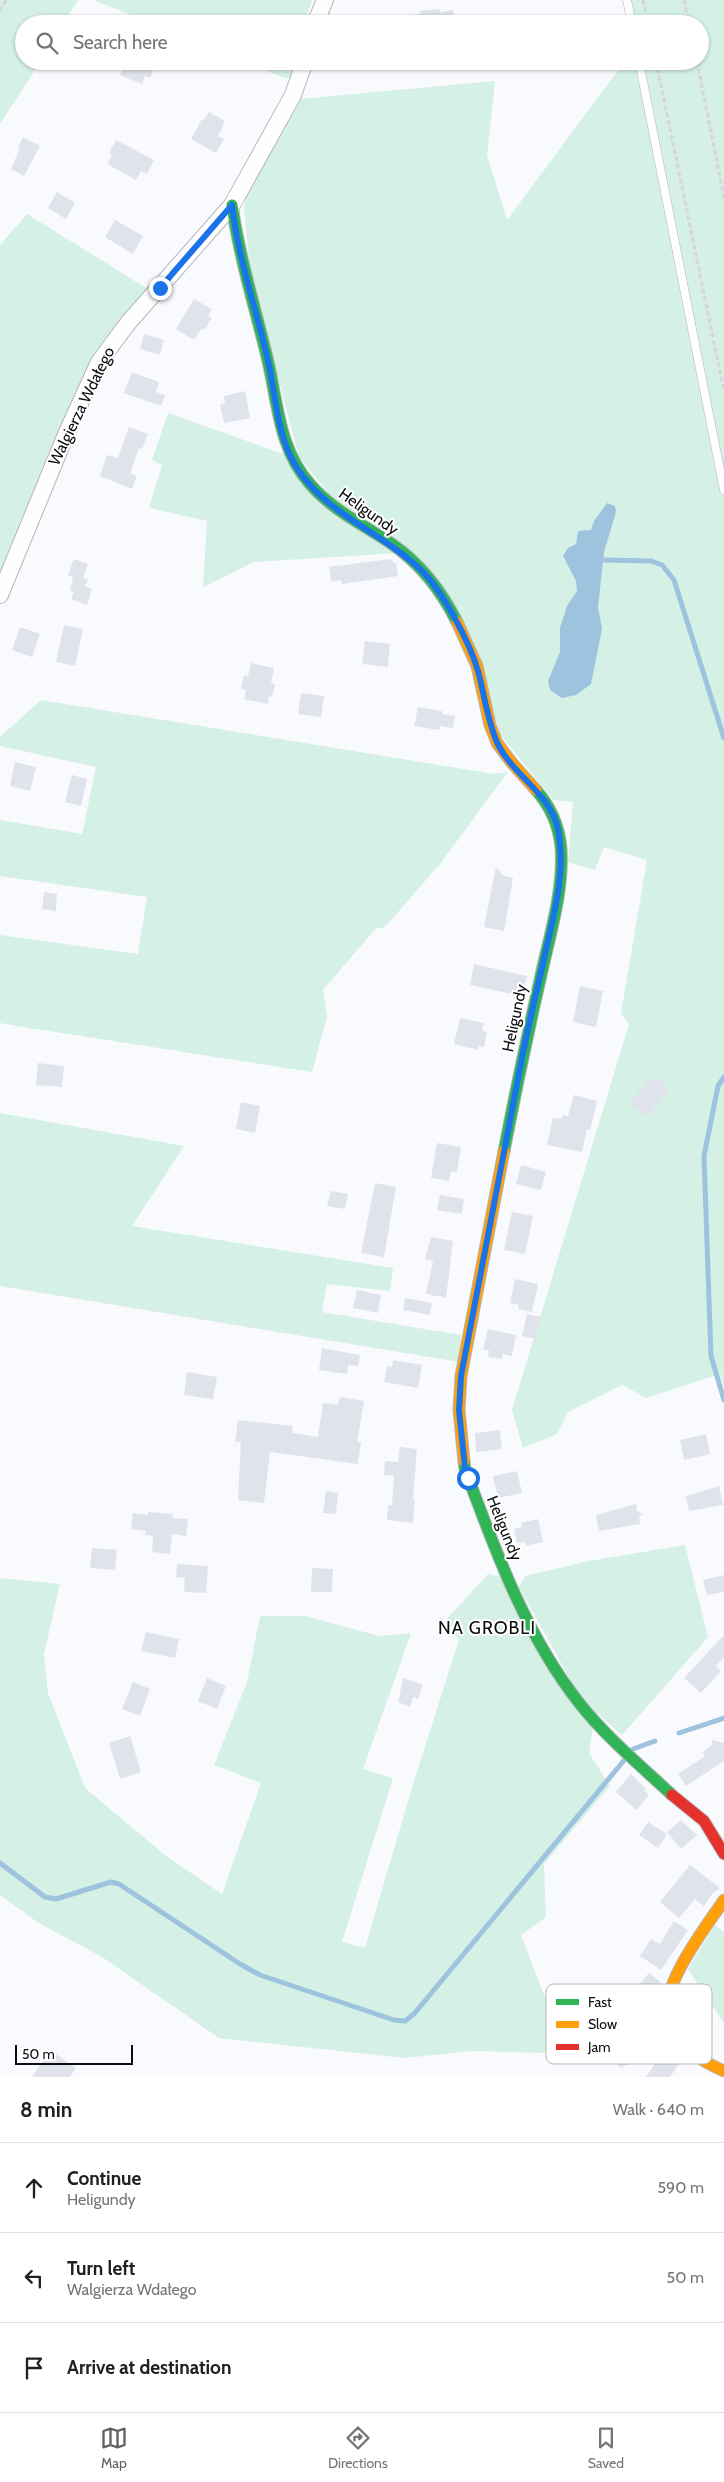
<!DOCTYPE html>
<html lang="en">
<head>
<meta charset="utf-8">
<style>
	:root { --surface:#fff; --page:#f2f2f2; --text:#202124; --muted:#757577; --line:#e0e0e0; --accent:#5f6063 }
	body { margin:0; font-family:Cabin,sans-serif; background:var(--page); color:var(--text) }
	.scale { position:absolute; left:15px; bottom:12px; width:118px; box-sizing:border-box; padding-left:5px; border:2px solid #0c0d10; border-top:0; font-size:14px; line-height:18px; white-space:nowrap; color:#0c0d10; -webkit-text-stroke:4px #fff; paint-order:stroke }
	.stop { position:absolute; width:15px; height:15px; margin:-11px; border:4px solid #1a73e8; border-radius:50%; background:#fff }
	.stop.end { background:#1a73e8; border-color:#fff; box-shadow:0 1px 5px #0008 }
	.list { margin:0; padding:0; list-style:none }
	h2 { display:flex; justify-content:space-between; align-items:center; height:65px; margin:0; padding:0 20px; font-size:21px }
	h2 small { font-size:16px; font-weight:400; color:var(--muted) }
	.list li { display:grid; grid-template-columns:32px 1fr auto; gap:15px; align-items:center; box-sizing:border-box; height:90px; padding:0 20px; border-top:1px solid var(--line) }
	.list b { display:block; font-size:19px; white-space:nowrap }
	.list p { margin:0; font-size:16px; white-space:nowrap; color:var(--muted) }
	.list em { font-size:16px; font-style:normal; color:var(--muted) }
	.icon { flex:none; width:28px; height:28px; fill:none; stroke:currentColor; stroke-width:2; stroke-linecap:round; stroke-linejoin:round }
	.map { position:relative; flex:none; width:724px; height:2077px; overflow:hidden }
	.search { position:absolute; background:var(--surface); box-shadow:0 1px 4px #0004; left:15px; right:15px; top:15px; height:55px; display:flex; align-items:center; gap:12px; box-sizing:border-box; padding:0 18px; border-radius:28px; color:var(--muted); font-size:19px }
	.sheet { height:335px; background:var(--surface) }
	nav { display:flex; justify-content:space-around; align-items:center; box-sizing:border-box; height:70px; border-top:1px solid var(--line); background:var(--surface); font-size:14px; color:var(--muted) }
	nav a { display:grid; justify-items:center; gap:2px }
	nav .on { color:var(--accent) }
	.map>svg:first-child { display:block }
</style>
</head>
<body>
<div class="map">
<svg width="724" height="2077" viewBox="0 0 724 2077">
	<rect width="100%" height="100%" fill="#f9fafd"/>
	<!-- green -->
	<path fill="#d5f0e5" d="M0,0H78L63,24H24V61H41L0,124Z
		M93,0H312L304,24H154Z
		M624,0H724V1388L720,1374L646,1398L622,1385L568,1412L557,1434L523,1448L512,1410L629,1024L621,1013L647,860L604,847L595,870L568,862L573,802L553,800L501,735L458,610L330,495L299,457L250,270L244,206L249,188L300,99L495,81L487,155L507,220L625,61H700V24H630Z
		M244,61H297L293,79L282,77Z
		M27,214L151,291L122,319L103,343L81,382L0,586V245Z
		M168,413L283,454L399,553L254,562L203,587L207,521L149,508L162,465L152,460Z
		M41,700L494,774L508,772L440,864L384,928H376L323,990L327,1016L312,1072L17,1026L0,1023V935L138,954L147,897L0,876V820L82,834L96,767L0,746V737Z
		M0,1113L184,1146L132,1226L393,1268L390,1291L327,1284L322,1312L461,1335L459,1362L0,1286Z
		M685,1545L708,1637L622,1735L582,1701L519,1587L525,1576L589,1561Z
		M488,1574L499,1576L593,1728L589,1753L610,1786L544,1864L546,1917L521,1935L549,2008L581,2011L590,2045L550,2053L473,2051L404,2058L219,2038L102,1957L37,1922L0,1895V1578L60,1584L44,1654L48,1693L85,1788L166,1856L222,1894L261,1783L214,1765L247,1682L260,1616H305L379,1636L411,1633L363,1769L393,1778L342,1942L365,1948L413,1784L459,1640L445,1621Z
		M715,1925L724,1932V2023L688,1969Z"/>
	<!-- water -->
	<path fill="#9dc3de" d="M607,503L615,506L616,512L604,552L598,607L602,629L591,684L576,695L562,698L550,690L548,681L560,652V628L567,606L577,591L576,581L563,556L568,548L576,544L578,531L591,530L594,521Z"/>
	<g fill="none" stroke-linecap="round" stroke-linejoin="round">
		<!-- stream -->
		<path stroke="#9dc3de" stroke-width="5" d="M603,560L651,561L662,565L674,580L724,738
			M724,1077L718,1086L704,1156L711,1356L724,1400
			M679,1733L724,1718
			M633,1749L655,1741
			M0,1863L45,1897L56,1899L111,1882L119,1884L240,1964L260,1975L394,2020L405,2021L414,2014L626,1758"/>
	</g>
	<!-- building -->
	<path fill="#e0e3eb" d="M439,9L440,12L453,10L455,24H410L409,15L420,14L419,11Z
		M126,61H157L150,78L145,76L142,84L120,75Z
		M209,112L225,121L218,136L224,139L216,153L191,139L202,119L204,120Z
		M23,137L40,146L24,176L11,169L20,148L18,147Z
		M116,140L154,160L147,174L141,171L136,180L107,164L112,155L109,153Z
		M57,192L75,203L66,219L48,208Z
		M115,220L143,236L133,254L105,237Z
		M194,299L212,309L208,316L212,318L204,330L201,329L194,340L176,329Z
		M144,334L164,340L160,355L140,349Z
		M132,372L159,382L156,392L165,395L161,406L124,393Z
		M245,391L250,418L224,423L220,404L225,403L224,396Z
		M129,427L148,434L142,449L139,448L130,473L137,476L132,489L100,476L107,455L118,458Z
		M74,559L88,564L83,578L88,579L85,586L92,589L87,605L71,599L74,592L70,591L73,577L68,575Z
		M390,559L396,564L398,576L342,584L341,580L331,582L329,567Z
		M64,625L83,629L75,666L56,662Z
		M20,627L40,634L32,657L12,650Z
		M365,641L390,644L388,667L362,664Z
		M251,663L274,668L271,683L275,684L272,697L269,696L268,704L244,699L246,690L241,689L244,675L248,676Z
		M301,693L324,696L321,717L298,714Z
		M418,707L442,711V714L455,716L453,728L440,726L439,730L414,726Z
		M15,762L36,767L30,791L10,786Z
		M72,775L87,779L81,806L65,802Z
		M496,867L504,876L513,878L504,931L484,927Z
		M44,892L57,894L56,911L42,909Z
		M474,964L527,976L522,996L470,985Z
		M580,986L603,991L596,1027L573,1022Z
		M460,1018L484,1023L482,1031L487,1032L484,1047L479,1046L478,1050L454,1044Z
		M38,1063L64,1066L62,1087L36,1085Z
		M651,1077L657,1081L662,1080L663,1086L669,1090L647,1117L629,1104Z
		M574,1095L597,1101L590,1130L587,1129L582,1152L547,1145L553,1118L561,1119L563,1115L568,1116Z
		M241,1102L260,1106L255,1133L236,1129Z
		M437,1143L461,1147L457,1172L451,1171L449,1181L431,1178Z
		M521,1165L546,1172L541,1190L516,1184Z
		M375,1183L396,1187L384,1257L361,1253Z
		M331,1191L348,1194L345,1209L327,1206Z
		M440,1195L464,1199L462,1214L437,1210Z
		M512,1212L533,1216L525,1254L504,1250Z
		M431,1237L453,1241L446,1298L426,1294L433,1261L425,1259Z
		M515,1279L538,1284L532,1312L518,1309L519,1305L510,1303Z
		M357,1290L381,1295L378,1313L353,1308Z
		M405,1298L432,1303L430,1315L403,1310Z
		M527,1314L541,1317L535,1339L522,1336Z
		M488,1329L516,1335L512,1356L503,1354L502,1359L488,1357L489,1350H483Z
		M322,1348L360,1355L358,1366L348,1365L347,1374L319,1370Z
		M393,1360L422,1365L418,1388L384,1382L387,1366L392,1367Z
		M187,1372L217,1377L213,1399L184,1395Z
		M340,1397L364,1401L357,1442H361L358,1464L270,1452L264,1503L238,1500L241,1442H235L238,1420L293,1426L292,1433L318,1437L323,1403L338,1405Z
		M500,1430L502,1449L476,1452L475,1433Z
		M706,1434L710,1454L684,1460L680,1440Z
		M400,1447L417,1449L413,1499H415L413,1523L387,1520L388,1505H392L394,1476L384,1475L385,1461L398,1462Z
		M517,1471L522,1493L498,1498L493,1476Z
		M719,1486L723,1505L689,1511L686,1496Z
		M326,1491L338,1493L336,1514L323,1513Z
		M636,1504L637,1511L642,1514L639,1518L640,1524L599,1531L596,1515Z
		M148,1512L173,1514L172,1518L188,1519L186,1536L172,1534L170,1554L152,1552L153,1536L145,1535L146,1531L131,1529L133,1513L148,1515Z
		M538,1519L543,1542L526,1546L525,1542L517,1543L514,1529L522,1527L521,1523Z
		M92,1548L117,1550L115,1570L90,1568Z
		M177,1564L208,1566L206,1593L184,1592L185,1578L176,1577Z
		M312,1568L333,1569L332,1592H311Z
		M724,1575V1592L707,1595L703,1580Z
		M146,1632L179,1639L175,1658L141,1651Z
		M724,1635V1657L716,1666L721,1671L701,1693L684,1678Z
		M207,1678L226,1686L217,1709L198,1701Z
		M403,1678L423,1685L418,1699L413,1697L410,1707L398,1702Z
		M133,1682L150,1689L140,1716L122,1709Z
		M130,1736L141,1772L120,1779L109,1743Z
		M712,1740L724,1743V1761L686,1786L678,1774L705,1756L702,1752L711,1746Z
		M631,1774L646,1789L644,1791L649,1795L636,1810L616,1792Z
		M681,1820L697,1835L681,1849L667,1832Z
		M648,1822L667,1834L658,1848L639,1835Z
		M690,1865L720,1888L713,1893L704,1906L695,1899L679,1918L660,1902Z
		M674,1921L688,1930L661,1970L640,1956L651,1939L660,1944Z
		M649,1973L660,1982L657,1991L640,2010L630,2014L634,2022L619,2030L635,2061L620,2068L605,2038L600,2041L594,2028L610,2021L605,2012L641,1993L636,1988Z
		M666,2048L680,2059V2063L670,2077H646Z
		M50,2050L76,2068L70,2077H32Z"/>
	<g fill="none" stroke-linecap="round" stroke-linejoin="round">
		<defs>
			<path id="lane" d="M627,0L632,24
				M639,61L724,490"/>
			<path id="street" d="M315,24L325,0
				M0,595L67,432L99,362L128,323L232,205L293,95L305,61"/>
			<path id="fast" d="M232,205C239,255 254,304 266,353C278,399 277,447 310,484C332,510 364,525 392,544C421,564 442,592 457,622
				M504,1151C515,1094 527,1037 540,980C549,937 564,892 561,848C559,825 551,807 536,790
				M464,1461L465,1469C495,1550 526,1636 580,1704C607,1738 641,1766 672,1795"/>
			<path id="slow" d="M457,622L477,666L490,725L497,743L512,763L536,790
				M464,1461L459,1410L461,1376L504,1151
				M724,1900C706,1927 657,1989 668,2022C675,2045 703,2062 724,2071"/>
			<path id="jam" d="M672,1795L704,1821L724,1854"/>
		</defs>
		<!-- lane casing -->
		<use href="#lane" stroke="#b5b6b9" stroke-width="9"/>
		<!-- street casing -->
		<use href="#street" stroke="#b5b6b9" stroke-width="18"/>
		<!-- fast casing -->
		<use href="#fast" stroke="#b5b6b9" stroke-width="13"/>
		<!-- slow casing -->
		<use href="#slow" stroke="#b5b6b9" stroke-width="13"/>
		<!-- jam casing -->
		<use href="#jam" stroke="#b5b6b9" stroke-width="13"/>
		<!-- path -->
		<path stroke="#d6d6d7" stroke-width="3" stroke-dasharray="5 2.5" stroke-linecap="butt" d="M643,0L648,24
			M684,0L689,24
			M0,11L6,0
			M656,61L724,391
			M697,61L724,198"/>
		<!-- lane -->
		<use href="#lane" stroke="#fefeff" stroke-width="8"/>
		<!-- street -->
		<use href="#street" stroke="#fefeff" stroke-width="16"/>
		<!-- fast -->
		<use href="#fast" stroke="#30b455" stroke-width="11"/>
		<!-- slow -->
		<use href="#slow" stroke="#ff9f0a" stroke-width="11"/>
		<!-- jam -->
		<use href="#jam" stroke="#e5322d" stroke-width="11"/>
	</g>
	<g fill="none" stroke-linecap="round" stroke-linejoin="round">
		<!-- route -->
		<path stroke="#1a73e8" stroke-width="6" d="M160,288L232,205C238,257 255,306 267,356C276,393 276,436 297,468C327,515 383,533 421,570C442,590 470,643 478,671C484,693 487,718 496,740C510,774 550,792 558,829C566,871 555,910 546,950C538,986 529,1022 522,1058C502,1164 482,1270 461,1376L459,1410L465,1468L468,1478"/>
	</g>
	<g text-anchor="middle" stroke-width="4" stroke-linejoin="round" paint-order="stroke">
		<!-- street labels -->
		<g font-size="16" fill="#0c0d10" stroke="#fff">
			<text transform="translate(81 406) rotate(-64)" y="6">Walgierza Wdałego</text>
			<text transform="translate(369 511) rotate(35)" y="6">Heligundy</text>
			<text transform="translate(514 1018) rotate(-78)" y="6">Heligundy</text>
			<text transform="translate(505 1528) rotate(68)" y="6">Heligundy</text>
		</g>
		<!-- neighbourhood labels -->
		<g font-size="18" letter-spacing="1" fill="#0c0d10" stroke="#fff">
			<text x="487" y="1634">NA GROBLI</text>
		</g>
	</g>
	<!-- legend -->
	<rect x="546" y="1984" width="166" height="80" rx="8" fill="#fff" stroke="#b6b6b7" stroke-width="1"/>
	<rect x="556" y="1999" width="23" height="6" fill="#30b455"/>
	<rect x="556" y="2021" width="23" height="7" fill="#ff9f0a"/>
	<rect x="556" y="2044" width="23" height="6" fill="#e5322d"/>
	<g font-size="14" fill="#0c0d10">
		<text x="588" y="2007">Fast</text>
		<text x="588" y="2029">Slow</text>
		<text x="588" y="2052">Jam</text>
	</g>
</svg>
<div class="scale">50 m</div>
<div class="stop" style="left:468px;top:1478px"></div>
<div class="stop end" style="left:160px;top:288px"></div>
<div class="search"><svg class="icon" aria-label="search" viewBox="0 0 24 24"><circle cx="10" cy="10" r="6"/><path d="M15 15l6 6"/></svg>Search here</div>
</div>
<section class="sheet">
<h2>8 min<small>Walk · 640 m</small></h2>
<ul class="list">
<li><svg class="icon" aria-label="ahead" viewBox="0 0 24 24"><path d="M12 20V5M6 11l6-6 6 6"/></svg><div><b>Continue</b><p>Heligundy</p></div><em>590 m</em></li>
<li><svg class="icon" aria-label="left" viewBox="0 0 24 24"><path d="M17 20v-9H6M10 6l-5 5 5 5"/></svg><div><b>Turn left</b><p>Walgierza Wdałego</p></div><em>50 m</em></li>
<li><svg class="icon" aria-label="arrive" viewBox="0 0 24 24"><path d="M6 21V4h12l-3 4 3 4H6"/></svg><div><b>Arrive at destination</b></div></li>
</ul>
</section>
<nav>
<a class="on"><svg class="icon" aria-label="map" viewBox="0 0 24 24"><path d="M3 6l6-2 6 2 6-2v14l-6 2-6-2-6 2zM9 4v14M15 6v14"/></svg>Map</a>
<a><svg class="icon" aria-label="directions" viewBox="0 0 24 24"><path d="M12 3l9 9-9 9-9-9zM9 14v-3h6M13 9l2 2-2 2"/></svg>Directions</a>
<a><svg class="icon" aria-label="saved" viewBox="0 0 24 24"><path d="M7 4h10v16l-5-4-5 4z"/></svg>Saved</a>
</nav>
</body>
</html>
